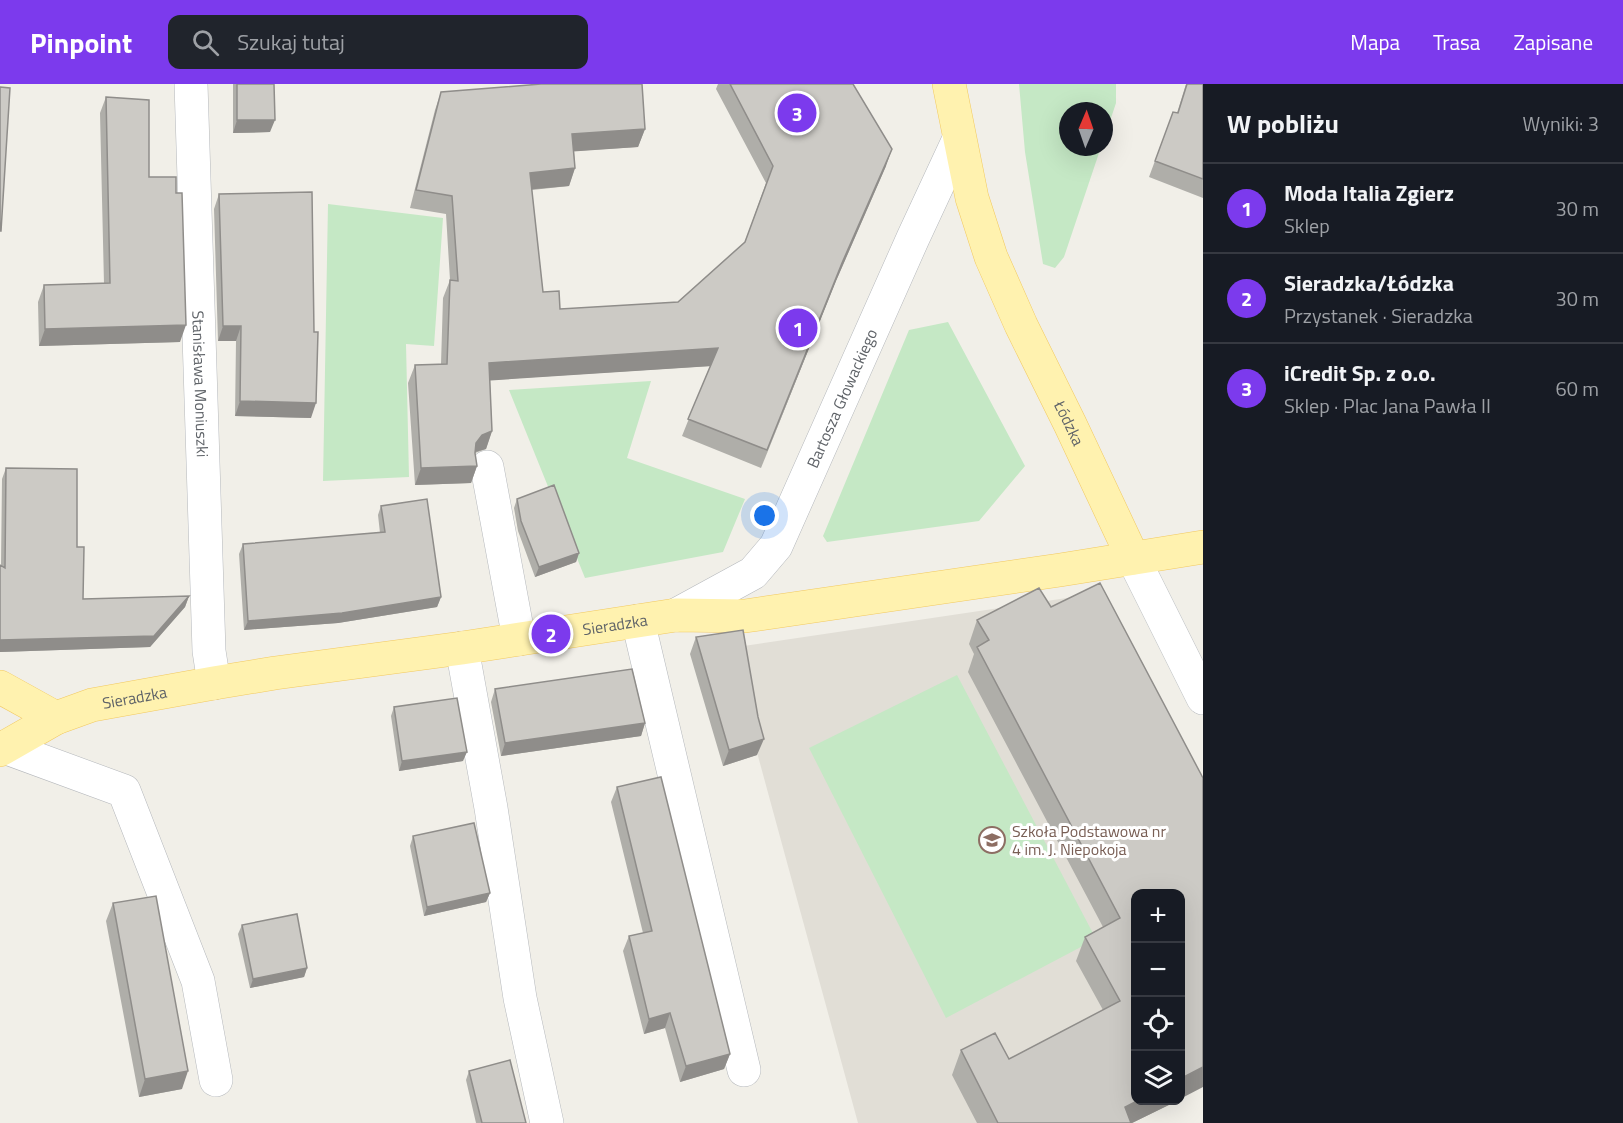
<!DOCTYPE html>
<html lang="pl">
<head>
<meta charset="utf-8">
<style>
	:root { --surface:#171b24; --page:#20242c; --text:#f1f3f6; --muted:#9ea1a6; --line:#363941; --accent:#7c3aed }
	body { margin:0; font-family:"Titillium Web",sans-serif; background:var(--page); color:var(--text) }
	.controls { position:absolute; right:18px; bottom:18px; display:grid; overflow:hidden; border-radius:12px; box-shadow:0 6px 24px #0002 }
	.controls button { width:54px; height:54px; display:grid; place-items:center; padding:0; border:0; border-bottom:2px solid var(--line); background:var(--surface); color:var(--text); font:30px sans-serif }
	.compass { position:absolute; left:1059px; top:18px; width:54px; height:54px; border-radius:50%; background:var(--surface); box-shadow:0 6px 24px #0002; rotate:2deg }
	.you { position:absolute; left:765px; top:432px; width:21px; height:21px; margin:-15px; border:4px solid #fff; border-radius:50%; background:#1a73e8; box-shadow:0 0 0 9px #1a73e833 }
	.badge { display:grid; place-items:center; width:39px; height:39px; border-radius:50%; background:var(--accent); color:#fff; font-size:20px; font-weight:700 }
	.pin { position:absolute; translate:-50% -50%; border:3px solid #fff; box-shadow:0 2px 6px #0006 }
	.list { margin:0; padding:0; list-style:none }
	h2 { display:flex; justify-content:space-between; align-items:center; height:78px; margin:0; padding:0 24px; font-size:26px }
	h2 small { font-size:20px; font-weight:400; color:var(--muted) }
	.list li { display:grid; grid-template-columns:39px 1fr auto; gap:18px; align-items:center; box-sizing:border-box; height:90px; padding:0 24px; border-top:2px solid var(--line) }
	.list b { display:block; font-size:22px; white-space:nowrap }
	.list p { margin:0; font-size:20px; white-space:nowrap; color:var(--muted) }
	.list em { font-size:20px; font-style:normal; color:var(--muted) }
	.icon { flex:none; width:33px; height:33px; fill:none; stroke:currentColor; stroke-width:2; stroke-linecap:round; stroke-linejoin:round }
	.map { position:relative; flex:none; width:1203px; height:1039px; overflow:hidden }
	header { display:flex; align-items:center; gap:36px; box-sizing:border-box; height:84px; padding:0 30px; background:var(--accent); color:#fff }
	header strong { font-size:28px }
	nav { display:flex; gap:33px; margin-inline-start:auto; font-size:21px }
	.search { width:420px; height:54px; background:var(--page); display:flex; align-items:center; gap:15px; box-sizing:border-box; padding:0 21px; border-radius:12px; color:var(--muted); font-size:22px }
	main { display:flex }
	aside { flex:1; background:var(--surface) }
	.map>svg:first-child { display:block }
</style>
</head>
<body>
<header>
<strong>Pinpoint</strong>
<div class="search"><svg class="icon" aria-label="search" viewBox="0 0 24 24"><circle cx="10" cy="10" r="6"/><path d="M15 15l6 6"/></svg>Szukaj tutaj</div>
<nav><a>Mapa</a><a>Trasa</a><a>Zapisane</a></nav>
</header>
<main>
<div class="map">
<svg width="1203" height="1039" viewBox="0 0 1203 1039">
	<rect width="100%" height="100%" fill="#f1efe8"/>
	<!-- education -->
	<path fill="#e1ded6" d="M1087,511L1180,810H1136L1135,965L990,1039H858L752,650L737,563Z"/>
	<!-- green -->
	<path fill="#c5e8c5" d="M1019,0H1116V19L1104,55V27H1068V63H1101L1064,173L1055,184L1043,180L1025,68Z
		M328,120L443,134L434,262L406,260L409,393L323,397Z
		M948,238L1025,382L979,437L827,458L823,452L909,246Z
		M651,297L627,374L745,415L723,468L585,494L509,306Z
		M957,591L1096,855L946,934L809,664Z"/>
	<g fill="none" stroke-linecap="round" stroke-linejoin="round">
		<defs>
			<g id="minor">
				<path id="s1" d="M191,0L209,567L214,599"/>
				<path d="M487,383L519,555"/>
				<path d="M1133,474L1203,614"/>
				<path id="s2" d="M676,531L753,489L776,462L913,154L959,55"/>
				<path d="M638,537L744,986"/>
				<path d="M462,564L491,724L520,914L547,1039"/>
				<path d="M4,663L124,707L198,897L216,996"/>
			</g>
			<g id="major">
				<path id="s3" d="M949,0L972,114L991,173L1021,241L1070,340L1133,474"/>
				<path d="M0,603L56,634"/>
				<path id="s4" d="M0,666L56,634L92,621L214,599L275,589L462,564L676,531L745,532L1060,486L1203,463"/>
			</g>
		</defs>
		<!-- minor casing -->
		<use href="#minor" stroke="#b5b8bc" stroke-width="34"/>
		<!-- major casing -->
		<use href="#major" stroke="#f2c960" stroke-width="34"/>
		<!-- minor -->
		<use href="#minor" stroke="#fff" stroke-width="33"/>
		<!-- major -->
		<use href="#major" stroke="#fff2af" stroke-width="33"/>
	</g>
	<!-- wall -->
	<path fill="#afaea9" d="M233,0H274L270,48L233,49Z
		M718,0H853L886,82L836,197L761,384L682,352L710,282L490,296L492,347L486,365L475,369L477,382L471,399L415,401L408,299L415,281L441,280L443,214L450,196L446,130L410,124L435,26L441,8L645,45L638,63L574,67L575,84L569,102L532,106L543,208L560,225L678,218L745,158L766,99L716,5Z
		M1186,0H1203V114L1149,93L1173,28L1177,29Z
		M106,13L149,93L180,258L39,262L38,218L44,201L104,200L100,29Z
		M219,110L311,334L235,332L236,257H218L214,125Z
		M6,384L77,463L83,515L189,512L185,523L150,563L0,568V481L1,482L2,395Z
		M517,415L579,469L576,478L535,493L518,447L514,424Z
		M381,422L441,513L437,523L338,539L244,546L239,470L243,460L380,449L378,431Z
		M1100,499L1136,1017H1177L1132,1039H977L952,991L961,966L1009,975L1103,926L1076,877L1085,853L1103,843L968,588L974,570L969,560L977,536L1051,523Z
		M696,553L757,671L723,682L690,570Z
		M495,605L645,639L641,652L501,672L491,618Z
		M394,623L463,677L399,687L391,632Z
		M617,703L730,970L724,985L680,998L665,944L644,950L623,867L629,852L643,849L611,718Z
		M413,752L490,809L486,818L424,832L410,762Z
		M113,819L182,1005L139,1013L106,837Z
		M242,841L307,884L304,893L250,904L238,850Z
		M469,987L526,1039H476L466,996Z"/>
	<!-- shaded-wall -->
	<path fill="#8f8d8a" d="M237,36H275L270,48L233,49Z
		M645,45L638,63L566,68L572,50Z
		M892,65L886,82L836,197L761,384L842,179Z
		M575,84L569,102L524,106L530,89Z
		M186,241L180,258L39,262L45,245Z
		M223,242H241L236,257H218Z
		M718,264L712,282L483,297L489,279Z
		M240,317L316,319L311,334L235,332Z
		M492,347L486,365L475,368L476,359L482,351Z
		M477,382L471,399L415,401L421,384Z
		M579,469L576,478L535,493L539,483Z
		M189,512L185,523L150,563L0,568V556Z
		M441,513L437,523L338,539L244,546L248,537Z
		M645,639L641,652L501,672L505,659Z
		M764,655L757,671L723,682L729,666Z
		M467,668L463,677L399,687L402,677Z
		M490,809L486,818L424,832L427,823Z
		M307,884L304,893L250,904L253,895Z
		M670,929L665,944L644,950L649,935Z
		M730,970L724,985L680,998L686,982Z
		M1203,983V1003L1180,1015V995Z
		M188,987L182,1005L139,1013L145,995Z
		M1137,1017H1177L1132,1039H1119L1125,1023Z"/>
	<!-- building -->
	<path fill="#cccac5" stroke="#8f8d8a" stroke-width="1.5" d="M237,0H274L275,36H237Z
		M541,0H642L645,45L572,50L575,84L530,89L543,208L559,207L560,225L678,218L745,158L773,82L730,0H853L892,65L842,179L767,366L688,335L718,264L489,279L492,347L482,351L476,359L475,369L477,382L421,384L415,281L447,280L450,196L458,197L452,112L416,106L441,8Z
		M1187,0H1203V95L1155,77L1173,28L1178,29Z
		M0,3L10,4L1,147H0Z
		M106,13L149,16V93H176V109H182L186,241L45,245L44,201L110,199Z
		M312,108L314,248H318L316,319L240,317L241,242H223L219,110Z
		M6,384L77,385V463H84L83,515L189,512L154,552L0,556V481L5,484Z
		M554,401L579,469L539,483L521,437L517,415Z
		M427,415L441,513L342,529L248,537L243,460L385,448L381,422Z
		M1100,499L1203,694V983L1180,995V810H1136V1017H1137L1125,1023L1131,1039H998L961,966L995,949L1009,975L1120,917L1085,853L1120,834L977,563L989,556L977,536L1039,504L1051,523Z
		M743,546L758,633L764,655L729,666L696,553Z
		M632,585L645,639L505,659L495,605Z
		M457,614L467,668L402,677L394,623Z
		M661,693L730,970L686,982L670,929L649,935L629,852L652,847L617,703Z
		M474,739L490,809L427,823L413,752Z
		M156,812L188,987L145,995L113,819Z
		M297,830L307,884L253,895L242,841Z
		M510,976L526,1039H482L469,987Z"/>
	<!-- icons -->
	<defs>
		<symbol id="school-ring" viewBox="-11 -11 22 22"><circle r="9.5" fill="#fff" stroke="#8d6e63" stroke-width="1.5"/><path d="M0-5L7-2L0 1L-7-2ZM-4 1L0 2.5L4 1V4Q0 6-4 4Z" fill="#8d6e63"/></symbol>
	</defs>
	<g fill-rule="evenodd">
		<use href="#school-ring" x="977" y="741" width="30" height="30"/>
	</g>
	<g text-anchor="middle" stroke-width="6" stroke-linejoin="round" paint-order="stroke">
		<!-- street labels -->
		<g font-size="16" fill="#5f6368" stroke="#fff">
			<text dy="6" stroke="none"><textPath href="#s1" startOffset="300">Stanisława Moniuszki</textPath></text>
			<text dy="6" stroke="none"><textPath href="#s2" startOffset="285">Bartosza Głowackiego</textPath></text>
			<text dy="6" stroke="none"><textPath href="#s3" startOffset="362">Łódzka</textPath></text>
			<text dy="6" stroke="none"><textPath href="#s4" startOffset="632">Sieradzka</textPath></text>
			<text dy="6" stroke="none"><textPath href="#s4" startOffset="146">Sieradzka</textPath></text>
		</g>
		<!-- education labels -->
		<g font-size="16" fill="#785e54" stroke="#fff" text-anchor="start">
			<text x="1012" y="753">Szkoła Podstawowa nr<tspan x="1012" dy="18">4 im. J. Niepokoja</tspan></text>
		</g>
	</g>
</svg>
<div class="controls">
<button>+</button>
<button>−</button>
<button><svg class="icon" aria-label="locate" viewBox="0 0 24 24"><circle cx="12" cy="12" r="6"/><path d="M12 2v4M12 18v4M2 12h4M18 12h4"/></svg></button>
<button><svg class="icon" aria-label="layers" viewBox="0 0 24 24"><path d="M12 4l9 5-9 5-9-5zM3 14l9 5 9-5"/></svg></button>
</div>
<svg class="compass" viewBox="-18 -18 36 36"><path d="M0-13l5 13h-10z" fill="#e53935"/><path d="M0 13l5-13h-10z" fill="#9ea1a6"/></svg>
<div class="you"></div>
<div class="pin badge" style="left:798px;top:244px">1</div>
<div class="pin badge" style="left:551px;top:550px">2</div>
<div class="pin badge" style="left:797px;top:29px">3</div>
</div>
<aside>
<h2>W pobliżu<small>Wyniki: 3</small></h2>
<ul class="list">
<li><span class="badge">1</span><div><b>Moda Italia Zgierz</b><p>Sklep</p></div><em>30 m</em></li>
<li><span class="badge">2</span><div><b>Sieradzka/Łódzka</b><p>Przystanek · Sieradzka</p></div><em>30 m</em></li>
<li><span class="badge">3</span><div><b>iCredit Sp. z o.o.</b><p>Sklep · Plac Jana Pawła II</p></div><em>60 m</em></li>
</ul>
</aside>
</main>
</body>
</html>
